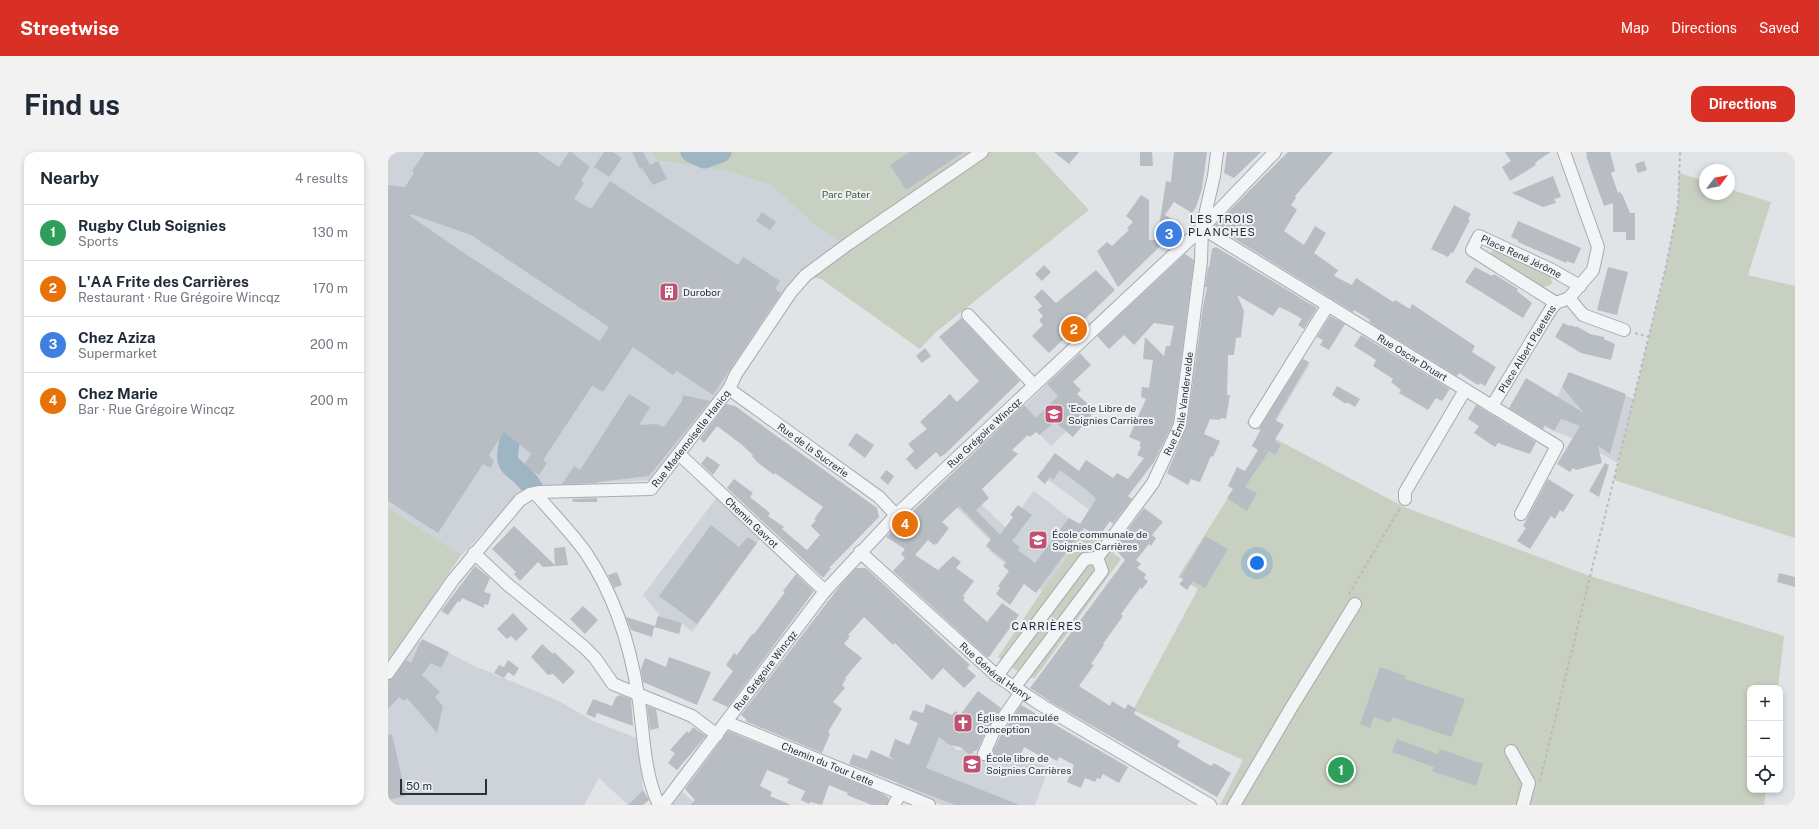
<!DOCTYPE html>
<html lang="en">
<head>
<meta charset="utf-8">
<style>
	:root { --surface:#fff; --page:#f2f2f3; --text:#1f2937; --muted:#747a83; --line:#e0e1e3; --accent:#d93025 }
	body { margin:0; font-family:"Public Sans",sans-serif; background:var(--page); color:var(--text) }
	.controls { position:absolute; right:12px; bottom:12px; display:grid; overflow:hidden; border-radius:8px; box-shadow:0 2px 6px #0003 }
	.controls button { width:36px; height:36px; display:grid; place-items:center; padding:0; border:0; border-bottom:1px solid var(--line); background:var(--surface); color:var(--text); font:20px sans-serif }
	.compass { position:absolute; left:1311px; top:12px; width:36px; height:36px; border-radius:50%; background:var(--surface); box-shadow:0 2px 6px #0003; rotate:58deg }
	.scale { position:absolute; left:12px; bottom:10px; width:87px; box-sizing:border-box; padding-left:4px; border:2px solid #2a333d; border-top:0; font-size:11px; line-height:14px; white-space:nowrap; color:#2a333d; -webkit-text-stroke:3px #eff2f5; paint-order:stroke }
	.you { position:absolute; left:869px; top:411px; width:14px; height:14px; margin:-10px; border:3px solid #fff; border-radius:50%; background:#1a73e8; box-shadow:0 0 0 6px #1a73e833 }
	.badge { display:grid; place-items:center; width:26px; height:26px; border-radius:50%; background:var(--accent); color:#fff; font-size:13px; font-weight:700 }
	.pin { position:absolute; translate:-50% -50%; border:2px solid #fff; box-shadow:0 1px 4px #0006 }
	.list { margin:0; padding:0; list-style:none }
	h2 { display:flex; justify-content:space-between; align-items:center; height:52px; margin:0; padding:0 16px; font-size:17px }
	h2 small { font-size:13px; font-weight:400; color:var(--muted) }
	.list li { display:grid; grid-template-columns:26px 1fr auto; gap:12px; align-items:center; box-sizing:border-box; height:56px; padding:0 16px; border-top:1px solid var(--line) }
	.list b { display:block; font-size:15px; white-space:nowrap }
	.list p { margin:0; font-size:13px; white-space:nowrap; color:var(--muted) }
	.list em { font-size:13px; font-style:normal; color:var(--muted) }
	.icon { flex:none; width:22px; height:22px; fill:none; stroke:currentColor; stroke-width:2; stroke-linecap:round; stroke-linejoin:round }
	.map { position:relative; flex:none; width:1407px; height:653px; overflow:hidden; border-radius:12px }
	header { display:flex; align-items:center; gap:24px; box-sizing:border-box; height:56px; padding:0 20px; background:var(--accent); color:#fff }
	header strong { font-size:19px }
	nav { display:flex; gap:22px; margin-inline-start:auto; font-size:14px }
	.intro { display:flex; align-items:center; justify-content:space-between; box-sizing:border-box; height:96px; padding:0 24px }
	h1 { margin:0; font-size:28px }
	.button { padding:10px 18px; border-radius:12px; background:var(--accent); color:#fff; font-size:14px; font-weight:700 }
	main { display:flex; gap:24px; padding:0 24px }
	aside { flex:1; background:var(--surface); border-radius:12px; box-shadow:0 2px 6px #0003 }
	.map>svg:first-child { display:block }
</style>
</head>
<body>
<header>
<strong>Streetwise</strong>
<nav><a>Map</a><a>Directions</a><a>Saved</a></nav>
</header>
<div class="intro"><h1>Find us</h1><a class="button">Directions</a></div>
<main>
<aside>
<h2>Nearby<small>4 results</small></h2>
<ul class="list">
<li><span class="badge" style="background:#2e9e5b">1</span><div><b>Rugby Club Soignies</b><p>Sports</p></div><em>130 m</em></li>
<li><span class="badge" style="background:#e8710a">2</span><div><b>L'AA Frite des Carrières</b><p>Restaurant · Rue Grégoire Wincqz</p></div><em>170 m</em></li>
<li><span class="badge" style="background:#3f7fe0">3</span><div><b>Chez Aziza</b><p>Supermarket</p></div><em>200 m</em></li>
<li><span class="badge" style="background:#e8710a">4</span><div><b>Chez Marie</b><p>Bar · Rue Grégoire Wincqz</p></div><em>200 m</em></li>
</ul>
</aside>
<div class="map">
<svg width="1407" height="653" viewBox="0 0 1407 653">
	<rect width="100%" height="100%" fill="#e0e4e7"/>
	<!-- built -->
	<path fill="#ced3d9" d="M0,0H263L268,8L339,19L383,33L429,75L460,92L418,123L328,247L263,328L137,335L73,404L0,356Z
		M902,200L922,212L880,283L858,272Z
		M1180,221L1246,247L1230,311L1184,286L1156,275Z
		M665,226L703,264L685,285L679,279L663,294L630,260Z
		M669,308L719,343L706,361L656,325Z
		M566,321L595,354L618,376L646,339L698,379L654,439L601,399L606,392L569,356Z
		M329,345L373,386L304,480L294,471L273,465L255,443Z
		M31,489L61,501L89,515L171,549L205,569L251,587L255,638L240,653L211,626L196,653H0V528Z
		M535,566L558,585L568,598H574L578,595L588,602L599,588L606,593L661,616L647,653H554L507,635Z
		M288,635L296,641L308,653H275Z"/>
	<!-- green -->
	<path fill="#c7d0c1" d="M263,0H647L701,58L548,180L532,197L433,127L418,123L459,92L429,75L383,33L339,19L268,8Z
		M1291,21L1317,29V42H1341V37L1383,50L1360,123L1407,134V386L1226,328L1278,114L1290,53Z
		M1110,98L1162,122L1164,132L1154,136L1106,107L1102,100Z
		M880,283L1016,355L1202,424L1396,484L1390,536H1362V638H1378L1376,653H832L855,608L745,558L810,437L790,425Z
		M0,356L73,403L0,511Z
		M698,379L733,407L647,526H639L610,505L654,439Z"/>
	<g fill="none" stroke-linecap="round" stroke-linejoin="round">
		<!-- river -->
		<path stroke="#9eb5c4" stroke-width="21" d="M303,0L316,6L333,0
			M123,283C113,323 126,308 144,335"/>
	</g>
	<!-- building -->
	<path fill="#b7bdc3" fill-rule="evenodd" d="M37,0H149L171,15L181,0H183L202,15L193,29L196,31L186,47L203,57L222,29L350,113L355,105L392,129L387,137L393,141L325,243L289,219L285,223L245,195L215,240L204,234L155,308L159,311L151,323L136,313L143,302L116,280L101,303L106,310L102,316L95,312L50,381L0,349V33L17,35L26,21L24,19ZM23,62L83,83L221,175L212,189L79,103L22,64Z
		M216,0H225L234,6L221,25L206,15Z
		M244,0H255L262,13L252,17Z
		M522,0H576L518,38L502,13Z
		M666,0H691L681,12Z
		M752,0H764L765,14H752Z
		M786,0H819L814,37L808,55L804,61L786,50L777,63L794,73L730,135L709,99L719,90L724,94L741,78L739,76L745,70L738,64L753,43L761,48V88H769L778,29L783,30Z
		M839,0H873L846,26L836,21Z
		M900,0H945L907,44L908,46L903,53L909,58L896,79L916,93L927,74L938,81L926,101L950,118L946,124L964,133L968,126L1005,150L1007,148L1022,157L1024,152L1087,194L1084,200L1108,215L1097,234L1092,231L1090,233L1071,221L1069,224L981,170L982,168L966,158L965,160L826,74Z
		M1117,0H1163L1152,7L1147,11L1148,13L1122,29L1114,15L1123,9Z
		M1198,0H1222L1227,19L1223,21L1230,41L1232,40L1235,44L1242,61H1247V88H1238V80H1225V51L1216,54L1198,4L1199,3Z
		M270,9L279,27L265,33L254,17Z
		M1256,9L1259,18L1250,21L1247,12Z
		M1165,24L1173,45L1166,47L1168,51L1155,55L1124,41Z
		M1066,53L1083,62L1080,67L1082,68L1065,101L1063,100L1060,105L1043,97Z
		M374,60L388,70L382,78L368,69Z
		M1130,69L1193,96L1186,112L1179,109L1178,111L1130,90V88L1123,85Z
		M828,95L929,156L916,177L910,173L914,167L902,160L891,155L885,164L849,143L856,159L853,185L848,186L846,203H840L839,243H842L838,267L833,266L832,268L822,267L816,282L832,289L825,305L823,304L812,330L803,327L800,333L779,321L799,274L815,155L819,135H817L820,115L821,116L824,97Z
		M797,102L806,108L785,271L766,310L740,344L744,347L725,372L722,369L710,386L696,376L648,441L636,432L622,453L608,442L612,436L610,434L621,419L615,414L618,410L598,394L603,387L571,354L554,370L561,376L549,392L548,391L546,393L540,388L527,403L550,418L565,404L573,410L568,416L586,429L575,444L577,446L575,448L599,470L614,451L631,463L601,505H599L505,419L517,406L513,402L517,397L498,385L636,253L648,266L670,244L659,232L692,201L703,213L685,230L693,238L689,242L701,253L708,257L685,285L667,270L651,283L648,280L642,285L640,283L624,298L630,302L594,337L601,346L588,358L612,383L625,365L622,363L630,353L644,363L624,389L632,395L630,398L647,411L681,366L692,372L708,347L700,339L672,318L665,328L662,325L657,332L649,325L667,301L691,319L698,308L725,326L729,321L740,327L756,306L749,303L753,295L751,294L753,290L741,285L758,247L753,245L754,235L761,236L765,208L755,207L757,185L776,204L778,194H782L786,174L766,171L746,193L736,183L721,197L709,184Z
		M656,113L663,120L654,129L647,122Z
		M1087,115L1104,124L1106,122L1130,137L1129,139L1144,151L1135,166L1077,130Z
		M1220,115L1240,120L1229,163L1209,158Z
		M708,118L727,138L661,201L644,184L655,173L651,168L655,164L650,158L654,154L646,145L654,137L668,151Z
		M942,164L957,172L941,198L932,193L935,188L929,185Z
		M573,166L632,229L557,302L552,305L548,300L528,318L518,307L526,299L520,292L539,277L532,270L562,242L569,250L591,229L551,185Z
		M1175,171L1181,174L1182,173L1187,175L1188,174L1202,182L1216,185V187L1227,192L1223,208L1193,201L1167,185Z
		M973,183L1062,237L1054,249L1048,246L1040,258L1011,241L1013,238L1003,230L1005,227L985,214L988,208L966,194Z
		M537,196L543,204L534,211L528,204Z
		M915,207L921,210L887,268L896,273L886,289L893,293L887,303L881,299L857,335L869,341L859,359L839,346L845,337L840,334L849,315L857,319L870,298L864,294L873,277H871Z
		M1181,220L1238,242L1222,302L1210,294L1214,311L1188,318L1185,316L1182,320L1169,312L1192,274L1173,267L1166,279L1157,273L1155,277L1121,256L1138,226L1196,261L1174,235Z
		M949,234L972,247L967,255L959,250L958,252L944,243Z
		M241,242L262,255L251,273L268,272L276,275L294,249L295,243L322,249L261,324L209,330V331L174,332L186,314L192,318Z
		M338,252L347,254L489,356L491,365L441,416H443L436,425H434L339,336L346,327L365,341L362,345L382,361L380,364L396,375L394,377L419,398L432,383L423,374L428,368L426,367L435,355L387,321L386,323L369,310L364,304L365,303L353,292L329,274L316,291L312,287Z
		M1088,253L1148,290L1142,302L1110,291L1107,295L1086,281L1091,274L1080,267Z
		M468,281L486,293L477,306L460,293Z
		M319,304L332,313L325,323L313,312Z
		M1217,311L1221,313L1211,345L1201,339Z
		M498,318L506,324L500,333L492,326Z
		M1160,327L1186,343L1175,360L1172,358L1167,367L1163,364L1142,397L1129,389L1138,376L1135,374Z
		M209,346V350H185L184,347Z
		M756,356L775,370L764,383L768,386L763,394L761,392L748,408L753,412L749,416L758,422L756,426L760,429L754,437L752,436L733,462L735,464L715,492L716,493L703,512L706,513L691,534L722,554L724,549L737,557L740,552L748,557L746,562L792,589L789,594L823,614L826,611L843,621L829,645L666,552L642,536L737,408L726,396Z
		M323,373L351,395L360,385L369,391L309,472L271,444Z
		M126,374L167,413L166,396L177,395L180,413L155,415L150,410L132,429L126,422L128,420L104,397Z
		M817,384L840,397L817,436L805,429L799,438L791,432L796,427L793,425Z
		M87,414L102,426L96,440L103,442L100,453L96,452V456L74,446L72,450L70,449L60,463L53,459Z
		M468,416H478L582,513L579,516L588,524L576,536L555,516L544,528L507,491L505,493L476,465L460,483L462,484L456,492L474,506L457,526L458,527L454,533L457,536L445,550L454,557L440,580L442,582L434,601L357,569L359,568L353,563L451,435Z
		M229,420L234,433L226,436L220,423Z
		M1391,421L1407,425V435L1389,430Z
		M408,422L426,439L340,555L324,548L345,519L338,513L346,501L349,503L364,482H366L397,440L395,439Z
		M195,454L210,468L197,482L182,467Z
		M125,461L140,477L128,489L123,484L119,487L109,477Z
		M270,464L294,471L291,482L266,475L264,485L243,478L238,465L267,474Z
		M34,487L61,500L53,516L43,511L34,523L52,540L47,545L55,554L49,581L19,546L16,549L11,545L0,557V529L6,525L18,508L23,511Z
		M154,492L165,502L166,500L187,520L175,532L165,522L160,523L143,505Z
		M281,505L323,520L309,553L255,530L253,517L257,506L278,515Z
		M120,508L131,516L126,524L120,520L116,526L106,521L111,513L116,515Z
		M992,515L1018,524L1017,527L1077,547L1063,585L1004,565L1002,571L986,565L982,576L972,572Z
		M590,539L613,556L599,577L589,599H586L582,603L572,595L562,593L551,585L538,616L632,653H567L461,612L465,602L479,607L483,598L506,608L501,604L507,587L521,593L530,571L521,567L525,558L535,561L538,552L564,563L567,559L572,563Z
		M232,543L243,547L245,574L209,561L207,566L198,562L205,547L224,554L228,545Z
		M633,553L740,615L731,631L715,622L712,627L709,626L707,630L697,626L693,636L679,630L686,613L671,605L669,609L657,603L656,606L636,595L629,612L604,602L612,585Z
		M259,554L268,557L271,576L262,578Z
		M305,575L318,584L289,618L280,611L287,601L282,598L299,579L301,581Z
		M340,579L493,641L501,646L499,653H484L459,643L460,641L441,633L434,653L422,650L421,652L413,648L417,639L399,631L401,627L379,618L372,634L384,640L382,644L403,653H302L307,648L297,637Z
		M4,582L18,644L0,648V583Z
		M1009,587L1050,602L1052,597L1095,612L1088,634L1044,619L1046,615L1004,600Z
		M255,638L261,648L255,653H240Z"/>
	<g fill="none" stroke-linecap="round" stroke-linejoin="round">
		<defs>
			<g id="minor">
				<path id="s1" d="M814,76L1169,294L1133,362"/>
				<path d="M1181,146L1195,163L1236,178"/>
				<path id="s2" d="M1168,151L1084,98L1091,84L1164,118L1192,134"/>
				<path d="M580,163L646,233"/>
				<path id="s3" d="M341,237L491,345L508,363"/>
				<path id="s4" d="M1104,254L1163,157L1168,151L1181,146L1205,118L1210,95L1176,0"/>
				<path d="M867,270L940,153"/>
				<path id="s5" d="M291,302L437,439"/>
				<path d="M147,341C164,361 183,380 198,401C227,444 242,492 250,543C256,579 255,620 271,653"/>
				<path d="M1017,347V340L1077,238"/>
				<path id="s6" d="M472,400L609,524L658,556L822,653"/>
				<path d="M86,401L119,432L196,495L207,506L225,532L304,564L329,583"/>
				<path id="s7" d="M709,406L765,331L792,273L813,109L814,76L826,24L829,0"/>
				<path id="s8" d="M0,521L65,428L132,348L142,342L152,340L263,337L341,237L348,222L403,140L418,123L460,92L594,0"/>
				<path d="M609,524L697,407L709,406L714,419L626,536"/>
				<path id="s9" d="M338,570L541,653"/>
				<path d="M1123,599L1141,631L1135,653"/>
				<path d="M596,602L605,581L633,540"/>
				<path id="s10" d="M275,653L437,439L508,363L814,76L887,0"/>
				<path d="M506,653L512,642"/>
				<path d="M846,653L903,556L967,452"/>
			</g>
		</defs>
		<!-- minor casing -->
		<use href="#minor" stroke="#a6abb1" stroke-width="14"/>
		<!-- path -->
		<path stroke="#b6babe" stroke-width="2" stroke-dasharray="3 3" stroke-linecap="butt" d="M1247,181L1261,185
			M961,442L1012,356
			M1152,629L1278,114L1290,53L1292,0"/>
		<!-- minor -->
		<use href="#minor" stroke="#f2f4f6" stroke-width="12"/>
	</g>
	<!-- icons -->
	<defs>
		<symbol id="building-square" viewBox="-11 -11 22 22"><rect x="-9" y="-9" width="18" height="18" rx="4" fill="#c05171" stroke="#eff2f5"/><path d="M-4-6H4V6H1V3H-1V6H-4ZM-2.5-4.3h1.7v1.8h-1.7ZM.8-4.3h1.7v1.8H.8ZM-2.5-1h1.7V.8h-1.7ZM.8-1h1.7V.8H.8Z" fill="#fff"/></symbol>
		<symbol id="school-square" viewBox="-11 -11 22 22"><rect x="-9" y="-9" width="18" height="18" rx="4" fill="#c05171" stroke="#eff2f5"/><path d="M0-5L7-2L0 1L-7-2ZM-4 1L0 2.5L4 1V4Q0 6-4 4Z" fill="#fff"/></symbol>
		<symbol id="church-square" viewBox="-11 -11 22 22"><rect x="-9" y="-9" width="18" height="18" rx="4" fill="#c05171" stroke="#eff2f5"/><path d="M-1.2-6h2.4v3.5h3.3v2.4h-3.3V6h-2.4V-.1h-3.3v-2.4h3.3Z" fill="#fff"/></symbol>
	</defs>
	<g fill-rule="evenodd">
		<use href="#building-square" x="270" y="129" width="22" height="22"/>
		<use href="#school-square" x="655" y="251" width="22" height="22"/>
		<use href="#school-square" x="639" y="377" width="22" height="22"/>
		<use href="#church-square" x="564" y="560" width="22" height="22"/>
		<use href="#school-square" x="573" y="601" width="22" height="22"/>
	</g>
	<g text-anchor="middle" stroke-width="4" stroke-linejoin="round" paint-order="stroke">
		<!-- park labels -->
		<g font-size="10" fill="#435739" stroke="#eff2f5">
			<text x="458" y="46">Parc Pater</text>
		</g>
		<!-- street labels -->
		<g font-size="10" fill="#2a333d" stroke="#eff2f5">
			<text dy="4" stroke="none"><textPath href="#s2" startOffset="162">Place René Jérôme</textPath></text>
			<text dy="4" stroke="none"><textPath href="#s4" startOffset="67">Place Albert Plaetens</textPath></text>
			<text dy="4" stroke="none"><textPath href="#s1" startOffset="247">Rue Oscar Druart</textPath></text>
			<text dy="4" stroke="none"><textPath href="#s7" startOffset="178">Rue Émile Vandervelde</textPath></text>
			<text dy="4" stroke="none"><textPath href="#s10" startOffset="493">Rue Grégoire Wincqz</textPath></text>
			<text dy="4" stroke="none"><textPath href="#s8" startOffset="415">Rue Mademoiselle Hanicq</textPath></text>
			<text dy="4" stroke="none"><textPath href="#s3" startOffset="104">Rue de la Sucrerie</textPath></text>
			<text dy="4" stroke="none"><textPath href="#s5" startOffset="100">Chemin Gavrot</textPath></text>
			<text dy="4" stroke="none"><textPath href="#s10" startOffset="169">Rue Grégoire Wincqz</textPath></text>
			<text dy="4" stroke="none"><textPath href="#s6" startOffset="181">Rue Général Henry</textPath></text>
			<text dy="4" stroke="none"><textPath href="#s9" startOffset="110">Chemin du Tour Lette</textPath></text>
		</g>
		<!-- poi labels -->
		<g font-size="10" fill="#2a333d" stroke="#eff2f5" text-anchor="start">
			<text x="295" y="144">Durobor</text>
			<text x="680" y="260">'Ecole Libre de<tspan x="680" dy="12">Soignies Carrières</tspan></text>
			<text x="664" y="386">École communale de<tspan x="664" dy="12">Soignies Carrières</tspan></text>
			<text x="589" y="569">Église Immaculée<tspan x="589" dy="12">Conception</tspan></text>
			<text x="598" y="610">École libre de<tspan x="598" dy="12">Soignies Carrières</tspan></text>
		</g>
		<!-- neighbourhood labels -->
		<g font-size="11" letter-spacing="1" fill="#1c242e" stroke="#eff2f5">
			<text x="834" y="71">LES TROIS<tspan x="834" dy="13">PLANCHES</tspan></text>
			<text x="659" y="478">CARRIÈRES</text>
		</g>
	</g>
</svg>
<div class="controls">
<button>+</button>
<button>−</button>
<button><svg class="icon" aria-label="locate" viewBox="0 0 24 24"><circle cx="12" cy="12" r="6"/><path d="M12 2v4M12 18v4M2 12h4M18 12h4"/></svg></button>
</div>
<svg class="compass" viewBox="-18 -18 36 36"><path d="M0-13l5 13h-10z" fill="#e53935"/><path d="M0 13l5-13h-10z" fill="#747a83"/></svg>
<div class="scale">50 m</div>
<div class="you"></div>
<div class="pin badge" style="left:953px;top:618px;background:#2e9e5b">1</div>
<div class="pin badge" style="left:686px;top:177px;background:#e8710a">2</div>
<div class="pin badge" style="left:781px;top:82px;background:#3f7fe0">3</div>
<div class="pin badge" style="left:517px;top:372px;background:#e8710a">4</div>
</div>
</main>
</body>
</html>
